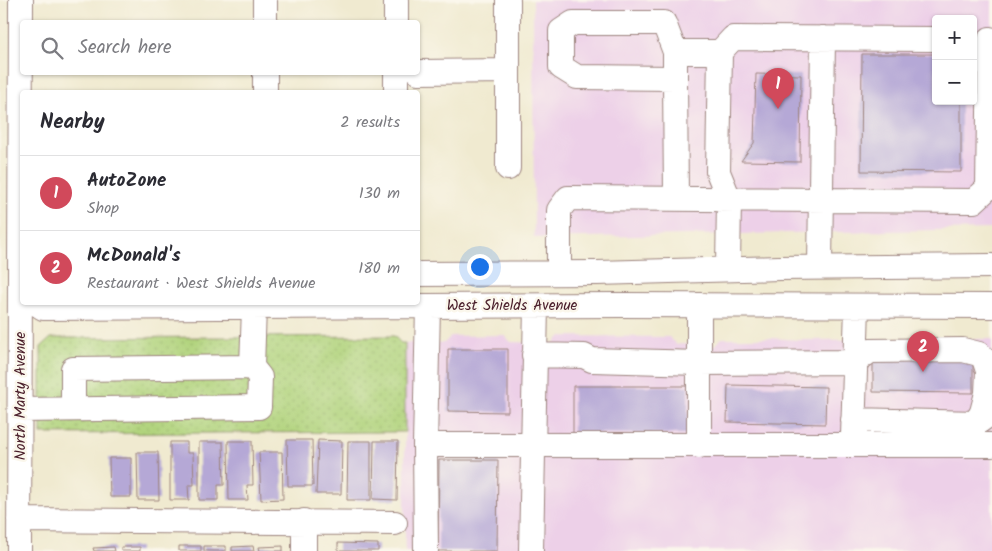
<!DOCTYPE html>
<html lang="en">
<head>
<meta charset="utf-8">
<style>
	:root { --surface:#fff; --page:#f2f2f3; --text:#2b2b33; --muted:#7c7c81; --line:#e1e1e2; --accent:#d1495b }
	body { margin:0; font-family:Kalam,sans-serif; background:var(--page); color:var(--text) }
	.controls { position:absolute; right:15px; top:15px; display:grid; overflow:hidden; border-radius:5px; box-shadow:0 1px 4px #0004 }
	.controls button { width:45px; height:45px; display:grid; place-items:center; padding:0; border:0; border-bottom:1px solid var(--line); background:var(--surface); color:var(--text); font:25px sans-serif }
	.you { position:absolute; left:479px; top:266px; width:18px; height:18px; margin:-12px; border:4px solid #fff; border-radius:50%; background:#1a73e8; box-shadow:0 0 0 8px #1a73e833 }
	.badge { display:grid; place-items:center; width:32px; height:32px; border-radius:50%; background:var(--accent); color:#fff; font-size:16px; font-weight:700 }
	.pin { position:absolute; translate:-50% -41px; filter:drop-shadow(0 1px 2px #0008) }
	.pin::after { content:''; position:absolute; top:26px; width:18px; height:15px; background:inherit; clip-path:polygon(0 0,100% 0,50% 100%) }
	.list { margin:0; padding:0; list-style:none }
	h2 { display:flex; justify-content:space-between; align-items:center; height:65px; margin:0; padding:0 20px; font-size:21px }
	h2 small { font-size:16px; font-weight:400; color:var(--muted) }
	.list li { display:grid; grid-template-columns:32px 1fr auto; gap:15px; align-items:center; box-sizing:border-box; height:75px; padding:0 20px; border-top:1px solid var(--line) }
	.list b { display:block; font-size:19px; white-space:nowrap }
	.list p { margin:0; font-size:16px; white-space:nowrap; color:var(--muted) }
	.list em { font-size:16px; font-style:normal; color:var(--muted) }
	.icon { flex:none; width:28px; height:28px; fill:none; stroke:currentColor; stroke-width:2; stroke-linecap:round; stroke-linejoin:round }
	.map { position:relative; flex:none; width:992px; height:551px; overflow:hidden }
	.search { position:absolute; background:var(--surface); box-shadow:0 1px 4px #0004; left:20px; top:20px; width:400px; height:55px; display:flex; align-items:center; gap:12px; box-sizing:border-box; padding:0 18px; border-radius:5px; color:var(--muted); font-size:19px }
	.panel { position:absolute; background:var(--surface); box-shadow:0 1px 4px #0004; left:20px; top:90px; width:400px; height:215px; border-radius:5px }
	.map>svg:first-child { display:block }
</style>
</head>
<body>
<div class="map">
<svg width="992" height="551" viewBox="0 0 992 551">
	<defs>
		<pattern id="grass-dots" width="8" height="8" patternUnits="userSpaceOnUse" patternTransform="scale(1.25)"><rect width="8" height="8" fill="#b0d37c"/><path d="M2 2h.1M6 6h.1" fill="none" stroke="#99b56b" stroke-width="1.8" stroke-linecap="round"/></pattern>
	</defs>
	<rect width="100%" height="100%" fill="#fbf7ec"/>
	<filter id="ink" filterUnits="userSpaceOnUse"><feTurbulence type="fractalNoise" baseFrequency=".02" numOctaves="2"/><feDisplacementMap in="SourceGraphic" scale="10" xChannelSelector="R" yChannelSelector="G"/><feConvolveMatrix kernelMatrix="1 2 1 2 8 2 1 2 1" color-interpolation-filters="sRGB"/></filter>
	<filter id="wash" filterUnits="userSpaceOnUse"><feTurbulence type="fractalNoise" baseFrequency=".0096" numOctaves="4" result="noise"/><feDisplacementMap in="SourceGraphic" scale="20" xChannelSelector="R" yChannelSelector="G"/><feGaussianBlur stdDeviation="1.12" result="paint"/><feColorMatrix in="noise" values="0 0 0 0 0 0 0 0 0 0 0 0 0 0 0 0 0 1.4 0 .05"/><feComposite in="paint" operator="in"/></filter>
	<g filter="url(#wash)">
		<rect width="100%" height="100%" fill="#f0ead0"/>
		<!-- built -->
		<path fill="#edd0e8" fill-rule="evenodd" d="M533,0H992V229L534,238ZM936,19H973V101H936Z
			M504,335L511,342L554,343L561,336L669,337L676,344L715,345L722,338H772L800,340L992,339V551H405V343H444L451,336Z"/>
		<!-- grass -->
		<path fill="url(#grass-dots)" stroke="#7d7954" d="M394,336L401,343H405V432L41,434V347L51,338Z"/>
		<g id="blocks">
			<!-- building -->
			<path fill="#b5a8d6" d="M862,54H936V101H961V172L861,171Z
				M756,74L801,75L800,162L741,161L754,143Z
				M448,349H508V412L448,411Z
				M873,356H973V393L873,392Z
				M728,385L826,387L825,424L727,422Z
				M573,386H688V434L573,433Z
				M287,440H312L313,486H288Z
				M318,440L342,441L341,494H316Z
				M228,441H252L253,485H247L248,500H229Z
				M348,441H371V500H347Z
				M374,441H398L397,500L373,499Z
				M170,442H187V453H193L194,485H188L189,500H170Z
				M199,442H223L224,485H218V500H199Z
				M137,452H158L159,500H138Z
				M259,452H282L283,499L261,500Z
				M109,458H131V497H110Z
				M439,460H498L497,551H438Z
				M338,543L378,544V551H338Z
				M179,546H201V551H179Z
				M204,546H226V551H204Z
				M253,546L254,551H232V547Z
				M283,546V551H260L259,547Z
				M114,547L115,551H94L93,548Z
				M121,547H140V551H121Z"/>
		</g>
	</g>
	<g filter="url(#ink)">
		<use href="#blocks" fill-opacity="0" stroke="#9d847e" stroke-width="1"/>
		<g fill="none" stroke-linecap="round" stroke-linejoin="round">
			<defs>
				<path id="minor" d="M265,0V22
					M396,0V22
					M675,52V78L577,77L561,67V31L573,23H664L675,52H720
					M265,72V92
					M396,72V92
					M418,72L508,71
					M675,78L676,199
					M508,168V0
					M820,267L823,38
					M728,269L729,199L718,172L720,52L733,38L936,39
					M559,273V210L568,198L974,201L988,188L990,39
					M418,274L597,273L779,268L992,266
					M34,302L43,308L621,305L992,306
					M699,305V446
					M534,355L584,356L592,360L699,363L855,362L870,351L963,350L979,354L984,359L988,371L987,393L982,412L964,445
					M73,409V369L252,367L254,307
					M20,410L259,407L260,377L252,367
					M853,420L977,423L987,416
					M853,436L857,306
					M425,445H992
					M19,520L395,523
					M304,521V551
					M19,551L21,0
					M426,551L425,445L428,306
					M531,551L536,306"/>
			</defs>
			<!-- minor casing -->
			<use href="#minor" stroke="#9d847e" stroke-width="26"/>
			<!-- minor -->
			<use href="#minor" stroke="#fff" stroke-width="24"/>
		</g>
	</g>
	<g text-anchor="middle" stroke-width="5" stroke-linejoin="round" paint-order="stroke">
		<!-- street labels -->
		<g font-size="15" fill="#4a1f2b" stroke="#fbf7ec">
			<text x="512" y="310">West Shields Avenue</text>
			<text transform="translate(20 396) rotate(-90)" y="5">North Marty Avenue</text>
		</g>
	</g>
</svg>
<div class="controls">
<button>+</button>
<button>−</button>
</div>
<div class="you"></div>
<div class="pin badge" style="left:778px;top:109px">1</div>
<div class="pin badge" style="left:923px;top:372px">2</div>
<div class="search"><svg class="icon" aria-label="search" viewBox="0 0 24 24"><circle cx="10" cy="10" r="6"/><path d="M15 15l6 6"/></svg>Search here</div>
<section class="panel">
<h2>Nearby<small>2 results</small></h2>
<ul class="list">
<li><span class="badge">1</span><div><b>AutoZone</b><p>Shop</p></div><em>130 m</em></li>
<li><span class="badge">2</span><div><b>McDonald's</b><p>Restaurant · West Shields Avenue</p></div><em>180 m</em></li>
</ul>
</section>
</div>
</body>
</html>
